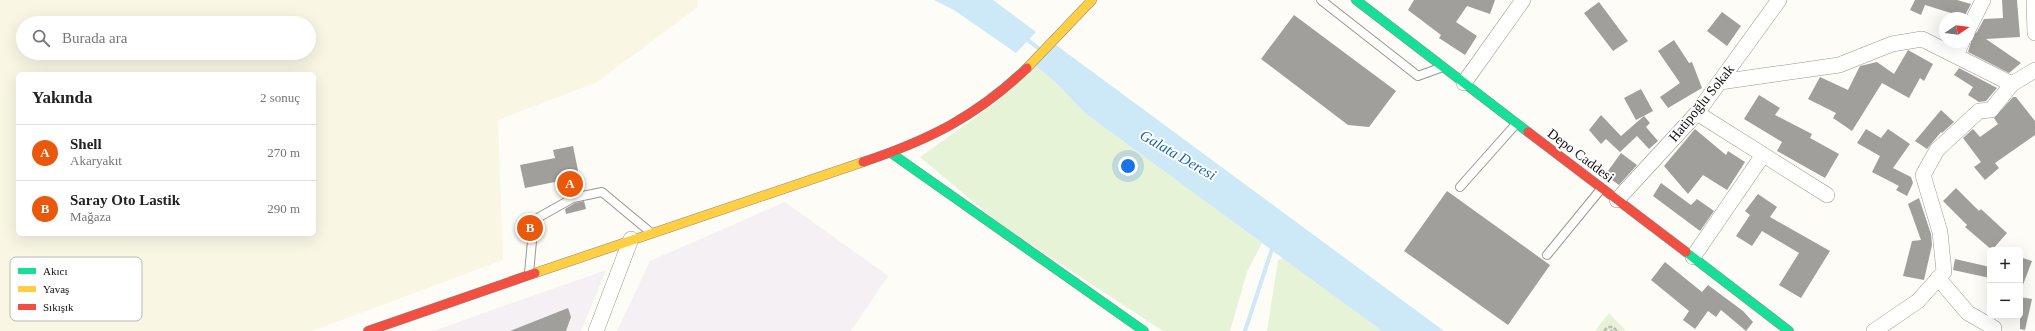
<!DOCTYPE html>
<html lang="tr">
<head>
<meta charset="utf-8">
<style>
	:root { --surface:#fff; --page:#f6f6f6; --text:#222; --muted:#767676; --line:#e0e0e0; --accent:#ea580c }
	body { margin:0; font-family:"Times New Roman",serif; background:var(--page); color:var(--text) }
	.controls { position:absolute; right:12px; bottom:12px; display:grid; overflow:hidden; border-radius:6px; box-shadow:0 4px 16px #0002 }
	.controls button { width:36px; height:36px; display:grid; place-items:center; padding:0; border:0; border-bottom:1px solid var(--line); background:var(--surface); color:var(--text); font:20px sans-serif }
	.compass { position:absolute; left:1939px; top:12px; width:36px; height:36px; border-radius:50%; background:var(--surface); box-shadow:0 4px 16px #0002; rotate:77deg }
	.you { position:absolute; left:1128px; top:166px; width:14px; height:14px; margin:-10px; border:3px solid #fff; border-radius:50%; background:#1a73e8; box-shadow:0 0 0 6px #1a73e833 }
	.badge { display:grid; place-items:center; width:26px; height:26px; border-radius:50%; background:var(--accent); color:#fff; font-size:13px; font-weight:700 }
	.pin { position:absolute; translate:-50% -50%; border:2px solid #fff; box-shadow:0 1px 4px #0006 }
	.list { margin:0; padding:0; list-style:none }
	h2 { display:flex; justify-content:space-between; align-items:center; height:52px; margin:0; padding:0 16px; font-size:17px }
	h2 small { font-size:13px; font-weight:400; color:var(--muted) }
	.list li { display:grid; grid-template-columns:26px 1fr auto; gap:12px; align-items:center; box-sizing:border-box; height:56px; padding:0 16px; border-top:1px solid var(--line) }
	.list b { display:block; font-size:15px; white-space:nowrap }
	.list p { margin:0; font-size:13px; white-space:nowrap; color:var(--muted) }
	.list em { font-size:13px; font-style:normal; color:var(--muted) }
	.icon { flex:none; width:22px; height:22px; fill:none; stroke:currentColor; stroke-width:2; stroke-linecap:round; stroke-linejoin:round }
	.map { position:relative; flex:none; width:2035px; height:331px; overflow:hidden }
	.search { position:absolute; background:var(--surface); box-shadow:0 4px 16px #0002; left:16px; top:16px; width:300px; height:44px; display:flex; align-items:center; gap:10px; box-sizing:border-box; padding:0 14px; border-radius:22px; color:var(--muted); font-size:15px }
	.panel { position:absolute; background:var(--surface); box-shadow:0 4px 16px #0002; left:16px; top:72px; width:300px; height:164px; border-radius:6px }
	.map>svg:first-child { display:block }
</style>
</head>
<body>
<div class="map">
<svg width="2035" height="331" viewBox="0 0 2035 331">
	<rect width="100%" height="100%" fill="#fdfcf7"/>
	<!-- industrial -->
	<path fill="#f5f0f3" d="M785,202L888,276L851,331H617L650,261Z
		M606,270L581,331H433L467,319Z"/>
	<!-- farmland -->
	<path fill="#f9f7e4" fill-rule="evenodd" d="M0,0H697L698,7L597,82L498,120L503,260L312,331H0ZM23,23H309V53H23ZM18,74H314V234H18Z"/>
	<!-- green -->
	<path fill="#e7f3d7" d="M1036,66L1056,83L1086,114L1262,243L1247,272L1230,331H1163L1001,225L920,157L997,102Z
		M1284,258L1382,331H1267L1278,260Z
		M1609,313L1626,331H1595Z"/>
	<!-- water -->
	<path fill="#cde8f7" d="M934,0H993L1036,32L1016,53L954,10Z
		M1056,45L1444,331H1382L1086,114L1056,83L1036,66Z"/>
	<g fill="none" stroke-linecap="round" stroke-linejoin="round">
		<!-- stream -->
		<path stroke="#cde8f7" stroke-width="4" d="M1024,37L1038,48
			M1245,331L1273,246"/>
	</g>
	<!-- building -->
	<path fill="#a19f9c" d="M1414,0H1495L1490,14L1467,6L1456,22L1477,36L1465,55L1439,38L1441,35L1408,10Z
		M1915,0H1957L1971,4L1964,17L1925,5L1921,15L1910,10Z
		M2002,0H2017L2020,37L1986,39L2021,63L2009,73L1968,52L1971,42L1969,37L1977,32L1984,19L2003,18Z
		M1599,2L1628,41L1613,51L1584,13Z
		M1722,12L1741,26L1727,46L1707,31Z
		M1294,15L1396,91L1369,127L1348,125L1261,59Z
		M1674,40L1689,63L1692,62L1702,88L1668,108L1660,97L1680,83L1658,51Z
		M1908,50L1933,64L1924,81L1920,78L1909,98L1882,83L1852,131L1833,118L1836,113L1808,99L1820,77L1848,90L1860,66L1877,62L1894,74Z
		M1959,68L1997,88L1986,101L1979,102L1968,95L1973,87L1954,75Z
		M1641,89L1653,111L1636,120L1624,98Z
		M1759,95L1780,108L1775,115L1812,134L1810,138L1839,154L1825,178L1777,151L1782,142L1744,119Z
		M2013,97H2016L2035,121V135L1995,163L1999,168L1985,180L1974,167L1981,162L1963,138L1973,129L1980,137L1998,124L1994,118Z
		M1941,110L1954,122L1942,133L1941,132L1927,149L1915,141Z
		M1601,115L1621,136L1644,116L1650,123L1646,127L1658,141L1649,149L1637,136L1620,152L1606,139L1601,144L1589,130Z
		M1695,129L1726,155L1728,151L1745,162L1727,190L1703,175L1688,194L1664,166Z
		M1866,129L1881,138L1888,129L1910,144L1893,168L1911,177L1913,183L1907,196L1896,190L1899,186L1872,172L1880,156L1857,143Z
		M573,146L582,190L572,193L563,197L560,181L525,188L520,165L555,158L553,150Z
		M1621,153L1637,165L1619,185L1605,175Z
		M1661,183L1691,205L1697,199L1714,211L1700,231L1653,196Z
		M1956,188L1979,211L1981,209L2007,233L1992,250L1965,227L1967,225L1943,201Z
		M1447,191L1550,265L1508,325L1404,251Z
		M1758,194L1777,207L1770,217L1830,251L1801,298L1779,285L1799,253L1762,231L1752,246L1736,236L1750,215L1745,211Z
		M1919,198L1931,234L1932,245L1924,280L1903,276L1912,241L1921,240L1908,204Z
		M584,201L586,209L566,214L565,209L575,203Z
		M2020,257L2032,261L2021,290H2020Z
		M1955,259L1990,267V278L1953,270Z
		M1665,262L1702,292L1708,285L1743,311L1753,322L1746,331L1721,310L1716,317L1708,311L1695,329L1683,320L1689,311L1651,280Z
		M2020,297L2032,299L2025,330L2020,329Z
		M568,308L571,317L566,331H510Z"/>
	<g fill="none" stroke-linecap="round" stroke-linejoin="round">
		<defs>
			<path id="lane" d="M1321,0L1418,76L1440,68
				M1460,187L1516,124
				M1547,255L1601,189
				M529,273L534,220L573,198L602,192L649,231"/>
			<path id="street" d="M2034,0L2035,33
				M1969,28L1983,0
				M1956,55L1962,42
				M1720,82L1839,65L1892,44L1922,39L2012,84L2035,70
				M1464,83L1523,0
				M1697,113L1827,195
				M1617,200L1697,113L1779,0
				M1693,257L1763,155
				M1938,278L1968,313L1994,328
				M596,331L631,239
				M1874,331L1918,301L1944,272L1940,232L1923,175L1937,150L1979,111L1991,110L2012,84"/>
			<path id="fast" d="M1356,0L1528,132
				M891,153L1144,331
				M1686,252L1789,331"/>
			<path id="slow" d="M1027,68L1092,0
				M535,273L863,162"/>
			<path id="jam" d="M1528,132L1686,252
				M863,162C929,140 977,116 1027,68
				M368,331L535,273"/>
		</defs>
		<!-- lane casing -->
		<use href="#lane" stroke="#979795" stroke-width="10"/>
		<!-- street casing -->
		<use href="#street" stroke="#979795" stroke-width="16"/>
		<!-- fast casing -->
		<use href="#fast" stroke="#8e8d8b" stroke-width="10"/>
		<!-- slow casing -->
		<use href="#slow" stroke="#8e8d8b" stroke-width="10"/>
		<!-- jam casing -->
		<use href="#jam" stroke="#8e8d8b" stroke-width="10"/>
		<!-- path -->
		<path stroke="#b9b9b8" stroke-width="2.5" stroke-dasharray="4 2" stroke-linecap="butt" d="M1604,331L1608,327H1613L1617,331
			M1610,331H1613"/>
		<!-- lane -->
		<use href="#lane" stroke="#fffffe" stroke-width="8"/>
		<!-- street -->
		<use href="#street" stroke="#fffffe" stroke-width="15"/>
		<!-- fast -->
		<use href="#fast" stroke="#16e098" stroke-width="9"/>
		<!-- slow -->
		<use href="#slow" stroke="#ffcf43" stroke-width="9"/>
		<!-- jam -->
		<use href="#jam" stroke="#f24e42" stroke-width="9"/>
	</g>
	<g text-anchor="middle" stroke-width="4" stroke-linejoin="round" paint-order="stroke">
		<!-- street labels -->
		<g font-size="14" fill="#111" stroke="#fff">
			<text transform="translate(1701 103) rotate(-51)" y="5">Hatipoğlu Sokak</text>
			<text transform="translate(1581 155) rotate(37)" y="5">Depo Caddesi</text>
		</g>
		<!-- water labels -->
		<g font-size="15" font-style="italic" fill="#1768a6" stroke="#fff">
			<text transform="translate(1178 155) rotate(30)" y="5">Galata Deresi</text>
		</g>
	</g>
	<!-- legend -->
	<rect x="10" y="257" width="132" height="64" rx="6" fill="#fff" stroke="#b8b8b8" stroke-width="1"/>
	<rect x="18" y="268" width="18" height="6" fill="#16e098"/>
	<rect x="18" y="286" width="18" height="6" fill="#ffcf43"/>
	<rect x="18" y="304" width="18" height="6" fill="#f24e42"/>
	<g font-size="11" fill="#111">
		<text x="43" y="275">Akıcı</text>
		<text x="43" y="293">Yavaş</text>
		<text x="43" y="311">Sıkışık</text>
	</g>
</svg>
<div class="controls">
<button>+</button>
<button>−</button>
</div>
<svg class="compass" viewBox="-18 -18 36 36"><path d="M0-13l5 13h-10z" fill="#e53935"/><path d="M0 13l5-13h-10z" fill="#767676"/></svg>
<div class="you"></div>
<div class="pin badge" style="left:570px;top:184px">A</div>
<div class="pin badge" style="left:530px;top:228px">B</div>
<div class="search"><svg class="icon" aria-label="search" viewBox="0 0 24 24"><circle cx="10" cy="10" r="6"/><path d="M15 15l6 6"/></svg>Burada ara</div>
<section class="panel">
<h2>Yakında<small>2 sonuç</small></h2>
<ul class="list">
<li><span class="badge">A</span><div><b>Shell</b><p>Akaryakıt</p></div><em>270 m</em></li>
<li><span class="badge">B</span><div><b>Saray Oto Lastik</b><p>Mağaza</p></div><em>290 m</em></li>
</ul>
</section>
</div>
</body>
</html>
